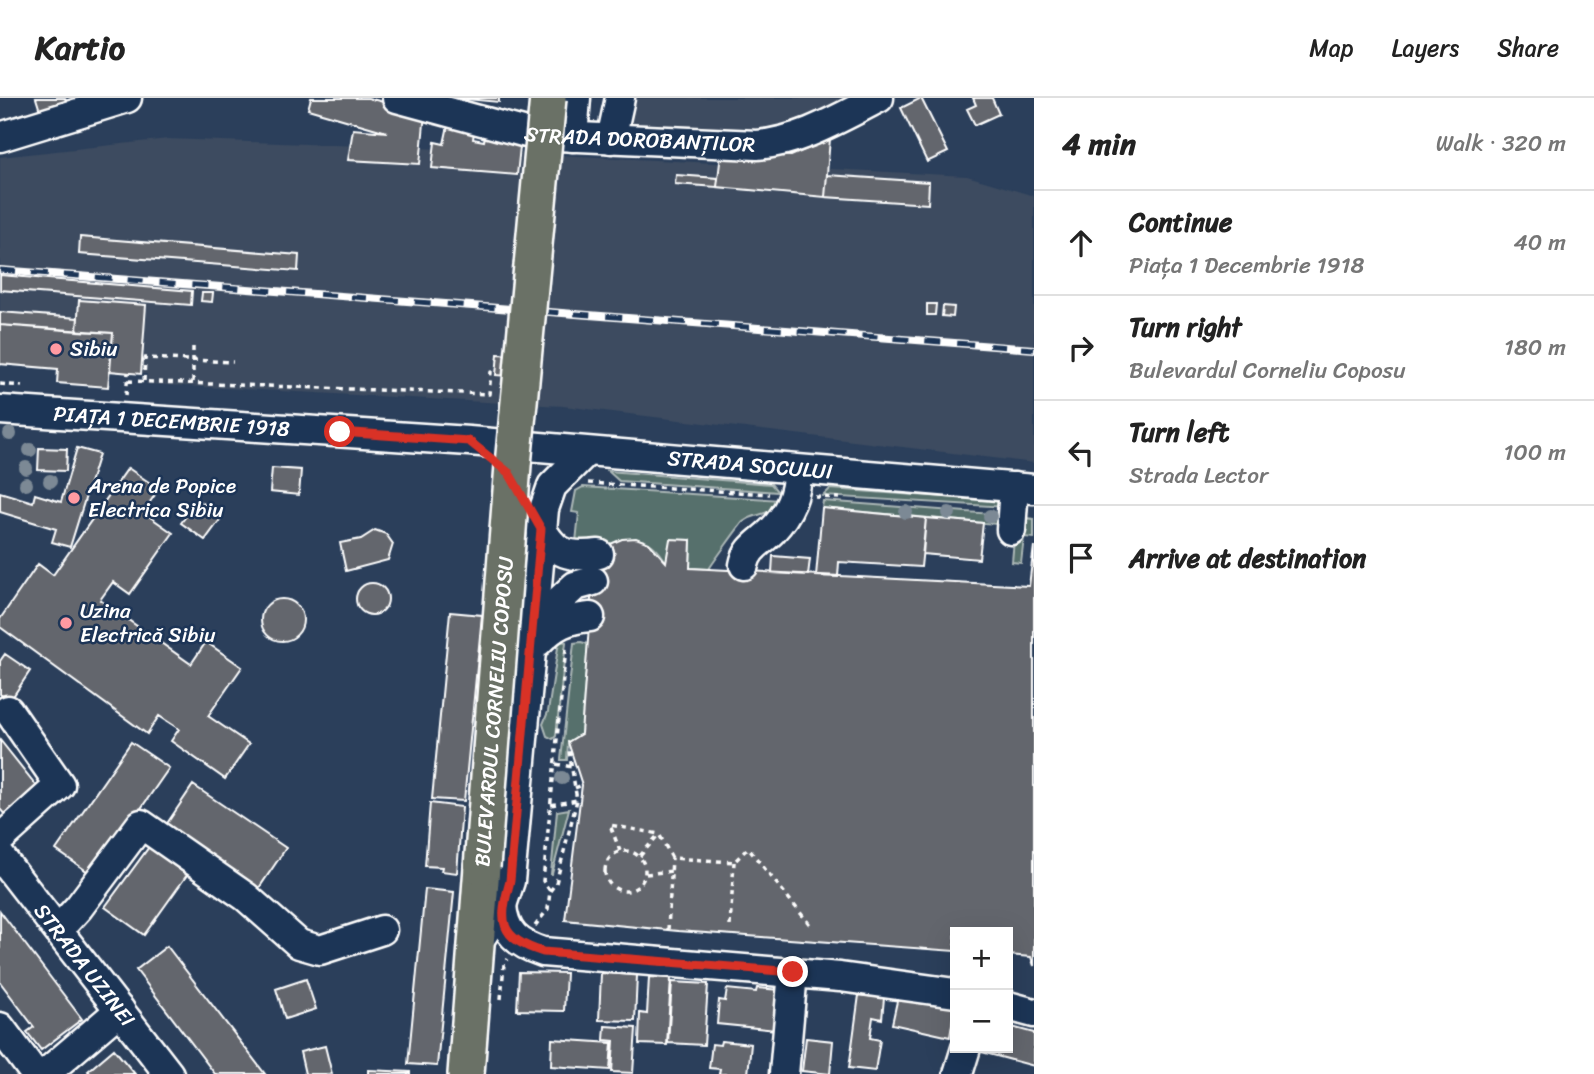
<!DOCTYPE html>
<html lang="en">
<head>
<meta charset="utf-8">
<style>
	:root { --surface:#fff; --page:#f6f6f6; --text:#222; --muted:#767676; --line:#e0e0e0 }
	body { margin:0; font-family:Sriracha,sans-serif; background:var(--page); color:var(--text) }
	.controls { position:absolute; right:21px; bottom:21px; display:grid; overflow:hidden; border-radius:0px; box-shadow:0 7px 28px #0002 }
	.controls button { width:63px; height:63px; display:grid; place-items:center; padding:0; border:0; border-bottom:2px solid var(--line); background:var(--surface); color:var(--text); font:35px sans-serif }
	.stop { position:absolute; width:21px; height:21px; margin:-16px; border:5px solid #d93025; border-radius:50%; background:#fff }
	.stop.end { background:#d93025; border-color:#fff; box-shadow:0 2px 7px #0008 }
	.list { margin:0; padding:0; list-style:none }
	h2 { display:flex; justify-content:space-between; align-items:center; height:91px; margin:0; padding:0 28px; font-size:30px }
	h2 small { font-size:23px; font-weight:400; color:var(--muted) }
	.list li { display:grid; grid-template-columns:46px 1fr auto; gap:21px; align-items:center; box-sizing:border-box; height:105px; padding:0 28px; border-top:2px solid var(--line) }
	.list b { display:block; font-size:26px; white-space:nowrap }
	.list p { margin:0; font-size:23px; white-space:nowrap; color:var(--muted) }
	.list em { font-size:23px; font-style:normal; color:var(--muted) }
	.icon { flex:none; width:38px; height:38px; fill:none; stroke:currentColor; stroke-width:2; stroke-linecap:round; stroke-linejoin:round }
	.map { position:relative; flex:none; width:1034px; height:976px; overflow:hidden }
	header { display:flex; align-items:center; gap:42px; box-sizing:border-box; height:98px; padding:0 35px; background:var(--surface); border-bottom:2px solid var(--line) }
	header strong { font-size:33px }
	nav { display:flex; gap:38px; margin-inline-start:auto; font-size:24px }
	main { display:flex }
	aside { flex:1; background:var(--surface) }
	.map>svg:first-child { display:block }
</style>
</head>
<body>
<header>
<strong>Kartio</strong>
<nav><a>Map</a><a>Layers</a><a>Share</a></nav>
</header>
<main>
<div class="map">
<svg width="1034" height="976" viewBox="0 0 1034 976">
	<rect width="100%" height="100%" fill="#2b3f5b"/>
	<filter id="ink" filterUnits="userSpaceOnUse"><feTurbulence type="fractalNoise" baseFrequency=".0143" numOctaves="2"/><feDisplacementMap in="SourceGraphic" scale="14" xChannelSelector="R" yChannelSelector="G"/><feConvolveMatrix kernelMatrix="1 2 1 2 8 2 1 2 1" color-interpolation-filters="sRGB"/></filter>
	<g filter="url(#ink)">
		<!-- built -->
		<path fill="#3c4b60" d="M604,0H865L789,37L601,23Z
			M168,41L443,51L967,78L1034,98V365L563,308L146,286L147,276L110,274L108,289L57,285L58,271L0,266V59Z"/>
		<!-- green -->
		<path fill="#576f6c" stroke="#abb7b6" stroke-width="2" d="M608,373L771,386L778,394L619,383Z
			M583,389L782,402C764,422 760,412 743,424C740,427 712,466 709,471L690,470L691,442L666,464C650,437 636,438 609,447C601,449 586,445 576,444L579,415L572,414L576,393Z
			M830,391L1003,403L1006,409L823,398Z
			M823,403L1006,417L999,426L983,425L822,410Z
			M1016,419L1034,421V440L1024,439L1021,465L1012,464Z
			M559,543L566,544L556,638L553,641L547,638L543,626L548,614Z
			M581,544L588,546L581,636L568,644L567,662H561L574,545Z
			M569,711L552,776H551L557,713Z"/>
		<!-- building -->
		<path fill="#63666d" stroke="#fff" stroke-width="2" d="M36,0H65L68,10L42,19Z
			M311,0H368L425,15L420,66L348,62L353,31L387,34L308,11Z
			M455,0H499V4Z
			M921,0L948,54L927,64L901,10Z
			M973,0H992L999,16L975,27L967,11L976,7Z
			M449,23L475,28L473,41L484,43L487,30L521,39L517,77L432,70L435,44L444,46Z
			M830,41L825,99L717,89L721,56L791,58Z
			M676,77L718,80L717,89L675,86Z
			M827,77L929,84L928,106L825,99Z
			M80,139L299,157L298,173L79,156Z
			M0,177L192,193L191,207L0,192Z
			M202,195H213L212,204L201,203Z
			M79,202L146,207L141,276L110,273L113,235L77,233Z
			M927,206H936L935,217H927Z
			M943,208L954,209L953,219L942,218Z
			M0,214L78,220L77,233L0,227Z
			M0,227L113,235L108,289L57,285L58,271L0,266Z
			M498,256L510,257L508,278L496,277Z
			M39,350L67,351L66,373L38,372Z
			M77,350L99,356L70,449L52,444L56,431L0,414V394L33,404L35,396L61,404Z
			M128,370L159,391L143,414L173,435L130,496L113,484L100,502L191,566L206,544L242,569L208,618L249,646L225,681L171,643L179,631L159,618L147,636L0,529V521L38,466L53,477Z
			M272,370L301,372L299,397L270,394Z
			M198,402L222,419L205,442L181,425Z
			M822,410L926,420L921,469L839,464L838,479L816,478Z
			M926,420L983,425L979,461L923,456Z
			M375,432L386,436L393,446L388,462L346,473L340,445L361,441Z
			M622,441L636,440L649,445L666,464L670,441L691,442L690,470L1029,488L1034,448V868L1031,859L1008,857V834H955V853L678,833L565,822L582,687L568,644L581,636L593,474L608,447Z
			M773,458L810,461L808,477L772,475Z
			M356 501a16 16 0 1 1 32 0a16 16 0 1 1-32 0Z
			M261 522a21 21 0 1 1 42 0a21 21 0 1 1-42 0Z
			M450,514L482,517L464,703L432,701Z
			M5,556L30,573L10,603L0,596V563Z
			M0,642L39,691L6,718L0,711Z
			M131,644L169,670L94,778L56,752Z
			M193,687L286,750L259,790L166,727Z
			M430,705L462,709L457,775L441,773L442,769L425,768Z
			M149,749L187,777L144,837L105,809Z
			M425,791L454,794L437,968L408,966Z
			M0,813L82,921L41,952L27,934L34,929L0,884Z
			M167,848L265,976H215L136,872Z
			M519,874L566,875L564,913L517,912Z
			M601,875L637,877L635,923L599,922Z
			M649,879L671,880L667,947L639,946L640,915L647,916Z
			M306,881L316,911L285,921L276,891Z
			M672,884L708,886L704,947L668,945Z
			M757,890L780,892L776,932L717,926L719,902L725,903L727,891L756,894Z
			M899,894L955,906L950,939L892,926Z
			M859,897L884,900L882,921L873,919L870,940L880,942L875,973L849,970Z
			M605,928L636,930L633,975L612,974L614,943L604,942Z
			M1008,928L1034,935V968L978,953L979,950H1008Z
			M806,940L833,943L830,976L802,973Z
			M552,941L612,945L610,972L551,968Z
			M721,943L751,946L748,976H719L720,971L709,970L712,946L720,947Z
			M325,948L332,976H305L300,954Z
			M114,951L135,976H91L88,973Z
			M368,972L410,974V976H368Z"/>
		<g fill="none" stroke-linecap="round" stroke-linejoin="round">
			<defs>
				<g id="minor">
					<path id="s1" d="M397,0L534,37L757,47C802,43 839,20 879,0"/>
					<path d="M0,39L127,0"/>
					<path d="M573,39L576,0"/>
					<path d="M611,41L620,0"/>
					<path id="s2" d="M0,312L469,343L1034,391"/>
					<path d="M537,423C554,455 564,460 599,456"/>
					<path d="M1011,432L1014,389"/>
					<path d="M744,467C747,450 760,445 772,433C790,414 796,397 798,372"/>
					<path d="M535,525L575,488L593,483"/>
					<path d="M538,544C554,527 567,521 590,519"/>
					<path d="M0,741L60,687L8,612"/>
					<path id="s3" d="M0,758L169,976"/>
					<path d="M502,807C504,835 518,846 543,854L840,879L955,895"/>
					<path d="M58,832L79,809L141,726L246,799L299,846L320,852L382,832"/>
					<path d="M476,847L502,807L510,783L544,411L552,388L586,354"/>
					<path d="M1008,908L1034,915"/>
					<path d="M0,929L35,976"/>
					<path d="M45,976L120,912"/>
					<path d="M784,976L793,874"/>
					<path d="M958,976L966,950"/>
				</g>
				<path id="major" d="M466,976L482,769"/>
			</defs>
			<!-- minor casing -->
			<use href="#minor" stroke="#fff" stroke-width="33"/>
			<!-- major casing -->
			<use href="#major" stroke="#fff" stroke-width="40"/>
			<!-- path -->
			<path stroke="#fff" stroke-width="3.5" stroke-dasharray="5 5" stroke-linecap="butt" d="M128,283L489,296L491,274H495
				M144,283L145,260L233,264
				M193,284V244
				M0,286L22,288
				M126,297L128,275
				M588,385L769,396
				M815,399L843,400
				M556,666L572,669
				M575,690L582,687
				M551,707L577,702
				M605 773a20 20 0 1 1 40 0a20 20 0 1 1-40 0Z
				M620,753L610,727L659,736L672,760L734,764L748,750L811,828
				M640,758L659,736
				M646,776L672,773
				M550,793L556,785L577,702L569,653
				M535,828L548,811L550,793L543,783L566,550
				M730,828L734,764
				M668,832L672,760
				M501,901L504,866L508,861"/>
			<!-- minor -->
			<use href="#minor" stroke="#1d3557" stroke-width="28"/>
			<!-- major -->
			<use href="#major" stroke="#6a7166" stroke-width="35"/>
			<defs>
				<path id="rail" d="M0,172L1034,251"/>
			</defs>
			<!-- rail casing -->
			<use href="#rail" stroke="#fff" stroke-width="8"/>
			<!-- rail -->
			<use href="#rail" stroke="#1d3557" stroke-width="5" stroke-dasharray="16" stroke-linecap="butt"/>
			<defs>
				<g id="major-bridge">
					<path id="s4" d="M482,769L513,367L548,0"/>
				</g>
			</defs>
			<!-- major-bridge casing -->
			<use href="#major-bridge" stroke="#fff" stroke-width="40" stroke-linecap="butt"/>
			<!-- major-bridge -->
			<use href="#major-bridge" stroke="#6a7166" stroke-width="35"/>
		</g>
		<!-- trees -->
		<g fill="#7b8995">
			<circle cx="10" cy="336" r="7"/>
			<circle cx="30" cy="352" r="7"/>
			<circle cx="26" cy="370" r="7"/>
			<circle cx="50" cy="383" r="7"/>
			<circle cx="26" cy="386" r="7"/>
			<circle cx="906" cy="414" r="7"/>
			<circle cx="949" cy="415" r="7"/>
			<circle cx="990" cy="418" r="7"/>
			<circle cx="562" cy="680" r="7"/>
		</g>
	</g>
	<g fill="none" stroke-linecap="round" stroke-linejoin="round" filter="url(#ink)">
		<!-- route -->
		<path stroke="#d93025" stroke-width="9" d="M340,334L469,343L509,375L541,431L510,783C499,823 498,840 543,854L793,874"/>
	</g>
	<!-- markers -->
	<g fill="#ff9aa2" stroke="#1d3557" stroke-width="2.5">
		<circle cx="56" cy="251" r="7"/>
		<circle cx="74" cy="400" r="7"/>
		<circle cx="66" cy="525" r="7"/>
	</g>
	<g text-anchor="middle" stroke-width="5" stroke-linejoin="round" paint-order="stroke">
		<!-- street labels -->
		<g font-size="21" fill="#fff" stroke="#1d3557">
			<text dy="7" stroke="none"><textPath href="#s1" startOffset="248">STRADA DOROBANȚILOR</textPath></text>
			<text dy="7" stroke="none"><textPath href="#s2" startOffset="172">PIAȚA 1 DECEMBRIE 1918</textPath></text>
			<text dy="7" stroke="none"><textPath href="#s2" startOffset="752">STRADA SOCULUI</textPath></text>
			<text dy="7" stroke="none"><textPath href="#s4" startOffset="156">BULEVARDUL CORNELIU COPOSU</textPath></text>
			<text dy="7" stroke="none"><textPath href="#s3" startOffset="138">STRADA UZINEI</textPath></text>
		</g>
		<!-- poi labels -->
		<g font-size="21" fill="#fff" stroke="#1d3557" text-anchor="start">
			<text x="70" y="258">Sibiu</text>
			<text x="88" y="395">Arena de Popice<tspan x="88" dy="24">Electrica Sibiu</tspan></text>
			<text x="80" y="520">Uzina<tspan x="80" dy="24">Electrică Sibiu</tspan></text>
		</g>
	</g>
</svg>
<div class="controls">
<button>+</button>
<button>−</button>
</div>
<div class="stop" style="left:340px;top:334px"></div>
<div class="stop end" style="left:793px;top:874px"></div>
</div>
<aside>
<h2>4 min<small>Walk · 320 m</small></h2>
<ul class="list">
<li><svg class="icon" aria-label="ahead" viewBox="0 0 24 24"><path d="M12 20V5M6 11l6-6 6 6"/></svg><div><b>Continue</b><p>Piața 1 Decembrie 1918</p></div><em>40 m</em></li>
<li><svg class="icon" aria-label="right" viewBox="0 0 24 24"><path d="M7 20v-9h11M14 6l5 5-5 5"/></svg><div><b>Turn right</b><p>Bulevardul Corneliu Coposu</p></div><em>180 m</em></li>
<li><svg class="icon" aria-label="left" viewBox="0 0 24 24"><path d="M17 20v-9H6M10 6l-5 5 5 5"/></svg><div><b>Turn left</b><p>Strada Lector</p></div><em>100 m</em></li>
<li><svg class="icon" aria-label="arrive" viewBox="0 0 24 24"><path d="M6 21V4h12l-3 4 3 4H6"/></svg><div><b>Arrive at destination</b></div></li>
</ul>
</aside>
</main>
</body>
</html>
